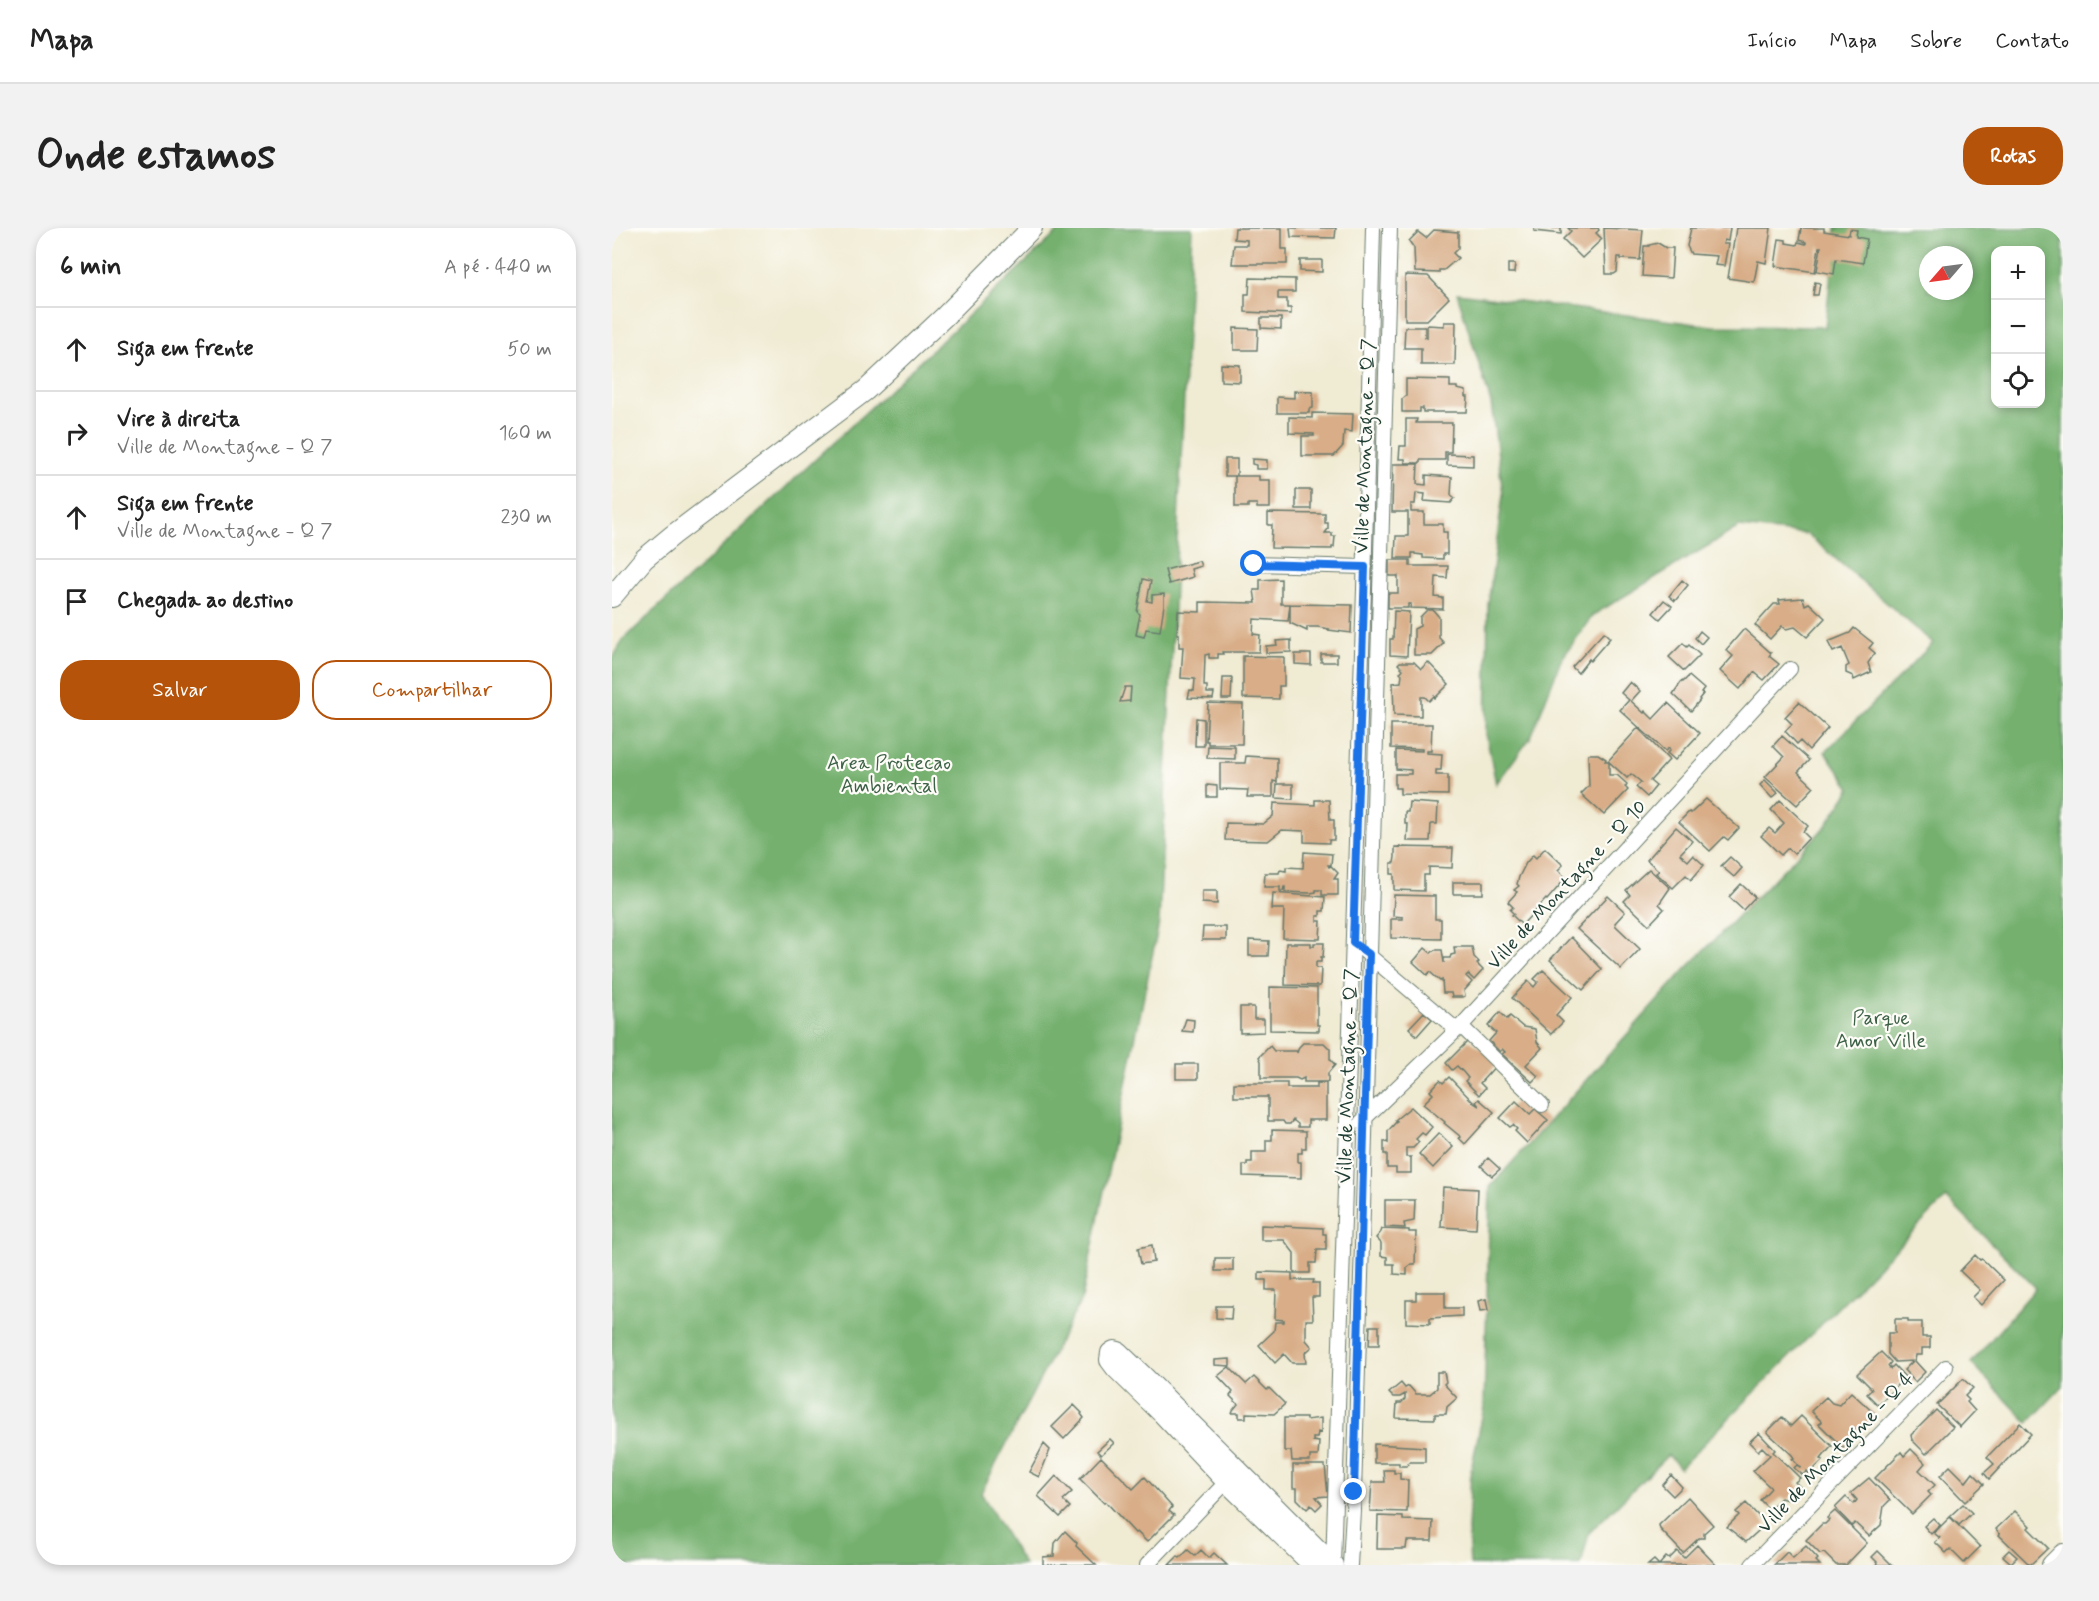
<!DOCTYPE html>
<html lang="pt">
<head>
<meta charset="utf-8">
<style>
	:root { --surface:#fff; --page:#f2f2f2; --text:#222; --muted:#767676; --line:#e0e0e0; --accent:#b45309 }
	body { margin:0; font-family:Mynerve,sans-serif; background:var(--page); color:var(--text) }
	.controls { position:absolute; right:18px; top:18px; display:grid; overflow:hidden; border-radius:12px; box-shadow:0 3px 9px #0003 }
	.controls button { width:54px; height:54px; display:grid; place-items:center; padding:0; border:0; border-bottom:2px solid var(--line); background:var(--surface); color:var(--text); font:30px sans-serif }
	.compass { position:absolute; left:1307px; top:18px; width:54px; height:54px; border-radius:50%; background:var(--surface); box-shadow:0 3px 9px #0003; rotate:242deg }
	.stop { position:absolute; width:18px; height:18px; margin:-14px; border:4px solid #1a73e8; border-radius:50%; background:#fff }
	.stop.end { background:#1a73e8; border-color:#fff; box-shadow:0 2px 6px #0008 }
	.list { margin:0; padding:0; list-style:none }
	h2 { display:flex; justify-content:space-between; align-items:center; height:78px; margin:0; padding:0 24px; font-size:26px }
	h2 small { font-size:20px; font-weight:400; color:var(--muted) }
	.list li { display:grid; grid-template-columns:39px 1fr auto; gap:18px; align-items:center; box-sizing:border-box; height:84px; padding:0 24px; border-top:2px solid var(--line) }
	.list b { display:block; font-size:22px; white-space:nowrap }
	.list p { margin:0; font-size:20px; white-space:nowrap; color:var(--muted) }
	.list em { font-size:20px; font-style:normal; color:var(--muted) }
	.actions { display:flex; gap:12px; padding:18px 24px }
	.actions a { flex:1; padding:14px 0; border:2px solid var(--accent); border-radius:24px; text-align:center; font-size:21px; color:var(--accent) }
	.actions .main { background:var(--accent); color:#fff }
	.icon { flex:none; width:33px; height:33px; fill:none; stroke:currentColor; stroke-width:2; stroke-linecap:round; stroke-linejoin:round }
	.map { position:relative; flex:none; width:1451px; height:1337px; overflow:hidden; border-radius:24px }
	header { display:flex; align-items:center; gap:36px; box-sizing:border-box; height:84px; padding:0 30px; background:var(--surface); border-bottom:2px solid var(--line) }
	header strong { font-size:28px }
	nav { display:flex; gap:33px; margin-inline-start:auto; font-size:21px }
	.intro { display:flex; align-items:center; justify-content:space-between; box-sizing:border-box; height:144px; padding:0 36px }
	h1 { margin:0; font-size:42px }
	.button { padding:15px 27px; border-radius:24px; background:var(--accent); color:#fff; font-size:21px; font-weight:700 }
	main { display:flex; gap:36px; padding:0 36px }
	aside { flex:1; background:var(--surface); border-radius:24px; box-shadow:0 3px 9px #0003 }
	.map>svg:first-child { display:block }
</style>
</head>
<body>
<header>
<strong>Mapa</strong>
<nav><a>Início</a><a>Mapa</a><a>Sobre</a><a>Contato</a></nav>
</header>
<div class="intro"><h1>Onde estamos</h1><a class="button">Rotas</a></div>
<main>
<aside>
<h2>6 min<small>A pé · 440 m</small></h2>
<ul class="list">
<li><svg class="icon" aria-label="ahead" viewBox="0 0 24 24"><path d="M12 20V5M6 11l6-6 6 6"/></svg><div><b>Siga em frente</b></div><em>50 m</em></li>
<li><svg class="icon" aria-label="right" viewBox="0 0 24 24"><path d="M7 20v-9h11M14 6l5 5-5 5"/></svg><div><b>Vire à direita</b><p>Ville de Montagne - Q 7</p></div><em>160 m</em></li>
<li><svg class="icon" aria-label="ahead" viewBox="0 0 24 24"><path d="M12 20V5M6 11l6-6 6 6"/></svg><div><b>Siga em frente</b><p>Ville de Montagne - Q 7</p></div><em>230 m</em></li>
<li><svg class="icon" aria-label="arrive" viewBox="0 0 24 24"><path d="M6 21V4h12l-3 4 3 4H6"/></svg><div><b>Chegada ao destino</b></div></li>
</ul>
<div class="actions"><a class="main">Salvar</a><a>Compartilhar</a></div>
</aside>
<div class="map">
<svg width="1451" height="1337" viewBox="0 0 1451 1337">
	<rect width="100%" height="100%" fill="#fdfcf7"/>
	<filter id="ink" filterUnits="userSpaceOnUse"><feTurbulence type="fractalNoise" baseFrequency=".0167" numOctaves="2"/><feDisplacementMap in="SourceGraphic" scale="12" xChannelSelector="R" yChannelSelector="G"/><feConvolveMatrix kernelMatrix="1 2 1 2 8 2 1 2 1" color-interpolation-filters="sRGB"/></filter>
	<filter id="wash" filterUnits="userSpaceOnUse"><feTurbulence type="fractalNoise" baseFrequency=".008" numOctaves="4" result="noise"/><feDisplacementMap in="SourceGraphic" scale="24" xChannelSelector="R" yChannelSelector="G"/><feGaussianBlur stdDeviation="1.35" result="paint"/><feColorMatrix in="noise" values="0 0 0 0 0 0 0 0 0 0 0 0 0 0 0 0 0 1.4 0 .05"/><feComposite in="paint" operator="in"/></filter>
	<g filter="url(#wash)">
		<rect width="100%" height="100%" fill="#f0ebd3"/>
		<!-- forest -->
		<path fill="#74b06e" stroke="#4a7651" stroke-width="1.5" fill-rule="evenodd" d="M450,0H580L547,695L470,1070L369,1265L412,1337H0V432L11,412Z
			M1224,0H1451V1158L1416,1195L1359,1135L1424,1060L1334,970L1068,1240L1056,1227L977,1305L969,1337H858L856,1301L859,1242L872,1179L878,959L1073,742L1213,599L1239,560L1213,524L1321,415L1195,306L1127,299L981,387L949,432L919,509L884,556L874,506L876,377L891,266L879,175L845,65L1100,98L1213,99ZM1384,22H1428V176H1384ZM1316,27H1352V63H1316Z"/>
		<g id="blocks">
			<!-- building -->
			<path fill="#d8ad87" d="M623,0H670V21H675V36H620L622,17H635V12L622,11Z
				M678,0H724L723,10L679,9Z
				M922,0H949V6L922,3Z
				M956,0H986L987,2L984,5L990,11L970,30L951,11L959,3Z
				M992,0L1031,2L1028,32L1009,31V29H1006L1005,44L1002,46H994Z
				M1079,0H1118L1116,13L1112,12L1111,16H1116L1112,38L1103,37L1105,28L1079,26L1075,18Z
				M1124,0H1159L1154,35L1146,33L1142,54L1116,50Z
				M1189,0H1212V3L1237,7L1238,1L1245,2L1244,9L1255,11L1251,35L1224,31L1222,46L1205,43L1209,19H1207L1203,44L1163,38L1167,11L1174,12V15L1185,17L1186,14L1194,16V14L1187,12Z
				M822,2L846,4V20L841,25L846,30L832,42H827V45L803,44L802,20L797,13L806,4L814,10Z
				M1046,15L1054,20H1061L1059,50L1030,48L1032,18H1037V17Z
				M688,32H710V44L688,43Z
				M896,36H903L902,45H896Z
				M793,47L816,48L837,70L815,92H793Z
				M638,50L683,51V64H666V71H675V80H679V86L633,84V66H637Z
				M1203,54L1208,55L1206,67H1201Z
				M649,90H669V101L649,100Z
				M832,94H844L843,137H809V120H792L793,99H813V109L815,110V97L832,98Z
				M622,100L646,101L645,122H622Z
				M609,136L628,137V154L609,153Z
				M794,151L838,152V159H845V161L854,163V169H856L855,184H811V180H808V184H790V171L794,168Z
				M682,163L701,164V180L697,181V185H665V169L682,170Z
				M700,185L741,186L740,204L732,203L731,218L722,228H690V208H702V206L677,205V189L700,190Z
				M794,191H805L804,195H840L839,224H833V232H808V235H793V231H787L788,218H794Z
				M835,226L861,227V238L835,237Z
				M613,231H625V248H613Z
				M640,231L655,232V241H644V237L640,236Z
				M781,236H806L805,256L814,257V247L840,249L839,267L843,270L839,275L812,273L813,266L804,265L803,276H799V284H812V296H831V304H835V326H831V331L811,330V327L803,326V325H800V330H783L784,308H796V284H780Z
				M623,248H647V252H658V280H645V276H636V279H623Z
				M684,262H699V281H684Z
				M656,285L713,286V295H716V301L713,305H720V308H723L722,319H720V321L659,320L660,297H656Z
				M777,332H798V338H836L835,350L824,349L823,369L831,370V381L798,380L799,376H796V380H776V365H786V348H777Z
				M587,333L589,338L579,341L581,349L557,356L553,342Z
				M531,351L539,353L535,373L540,374V367L552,366V377L548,403L534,401L532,409L524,407L528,386L525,384Z
				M669,351V376H678L676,393L642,391L641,406L648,407L647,424H610L611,426H606V430H597V426L593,427L592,458H595V465H602L601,471L576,470L578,462L582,463L583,451L569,450L571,419H567V406H565L566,383L588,384V374L644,375L642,362H648V352Z
				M1070,352L1076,357L1063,373L1057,368Z
				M1191,370L1193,377L1197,375L1213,390L1195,409L1183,399L1174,401L1170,398L1158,411L1143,397L1162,376H1168L1167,372Z
				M1052,372L1060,378L1048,391L1041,385Z
				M678,376L740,377L739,405L716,402L717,401L706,399H695V403L678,395Z
				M815,382H821L827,389V410L832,415L820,427H802V401L808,398V389Z
				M782,383L797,384L795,428L778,427V411H781Z
				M1242,400L1261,415L1257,420L1263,425L1256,435L1259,444L1242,452L1241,448L1234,445V439L1237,437L1230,420L1221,424L1216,414L1238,405Z
				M1132,401L1159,425L1157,428L1167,436L1152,452L1142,444L1128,461L1108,443L1121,428L1114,422Z
				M1088,403L1095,409L1089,416L1083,410Z
				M992,404L998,410L978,433L977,431L966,445L960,439Z
				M679,412V424L654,425V418L665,417L664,413Z
				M1071,415L1075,419L1077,417L1088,427L1072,443L1057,429Z
				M683,426H699V437L683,436Z
				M709,426H725V434H709Z
				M631,428L672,429V458H667V471L631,470Z
				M788,434H802L809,441L816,434L837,456L823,470L822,468L817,473L813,469H809V488L782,487L781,455L789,454L790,447L788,445L791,441L786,436Z
				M1077,448L1092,461L1089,465L1091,466L1087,471L1088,472L1079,483L1061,466L1070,453L1071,454Z
				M611,450H620L619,471H610Z
				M1018,454L1028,463L1019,473L1032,485L1033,483L1041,491L1056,475L1088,505L1063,532L1055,525L1058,522L1057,520L1053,523L1008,482L1017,472L1009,465Z
				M513,459H519L518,473L508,474Z
				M1187,474L1216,500L1197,522L1188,513L1185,516L1173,503L1180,496L1173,489Z
				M596,475L631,476L630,516H596V513H594Z
				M584,490L592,491V518H583Z
				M779,496H820L819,523H815V525L830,526L829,542H824V547H836V567L788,566V560H783V546H799V542L784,541V522L810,523V521L779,520Z
				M1026,500L1057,532L1038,553L1044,558L1035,569L1024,559L1029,554L1019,546L1015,550L997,534V547H1005L1015,556L1013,559L1016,562L992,587L969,566L977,558L976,526H986L994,531L993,533H996Z
				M1170,508L1197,532L1186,544L1202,559L1185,577L1153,549L1172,529L1161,518Z
				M596,518L623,519V531L595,530Z
				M634,528L665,530V554L661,553V569H635L636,562L608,561V535H633Z
				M1153,552L1166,565L1160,570L1148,557Z
				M665,556H681V571L664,570Z
				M595,557L605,558V569H595Z
				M1094,571L1127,600L1116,612L1112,609L1098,623L1067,594L1077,584L1079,585Z
				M703,572H717L718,592H722V612H717V615L692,614V603L670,602L656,613L613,612L614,595L651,596L661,588L662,575L703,577Z
				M1168,572L1196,598L1191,604L1197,610L1182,626L1176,620L1169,627L1149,608L1157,600L1163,605L1172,595L1159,582Z
				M797,574L826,576L825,596H819L818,613H795L796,596H793V584H796Z
				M1064,599L1080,613L1068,626L1076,633L1081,627L1092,637L1079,652L1074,647L1061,660L1044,645L1047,643L1035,632Z
				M783,619L841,620L840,640L817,639V647H812V663L782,662V646H779V635H782L783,629Z
				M933,620L951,637L946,642L954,650L935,672L934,671L910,697L900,687L902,686L898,682L901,679L896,674L905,664L902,662L907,658L905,656L907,649L914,635L921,627L924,630Z
				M692,624L720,626L719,637H716L717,639L719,638L726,645L722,651H726V667H710V662H704V664L698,665L673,664V659H672L671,663H668V659H652L653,645H667L668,642L674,643V639L691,640Z
				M1118,629L1130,640L1122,649L1109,638Z
				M1037,641L1058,660L1047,676L1052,681L1037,697L1012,673L1018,667L1014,662Z
				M841,654H871V666H841Z
				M1129,656L1143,669L1131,682L1117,669Z
				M590,663H605V676L590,675Z
				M661,665L713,669L712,683H708V688H705V693H709L708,711L671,710L672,681H660Z
				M782,667L823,668V691H829V711L779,710V691H791V689L781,688Z
				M996,668L1013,684L1003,695L1004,698L1028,721L1009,741L965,701Z
				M591,699H614V712H590Z
				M959,709L990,741L971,762L938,732Z
				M637,712L657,713L656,728H637Z
				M674,715H699V718H702V715H712L711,729H709V734H704V740H709L708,758L673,757Z
				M842,719H860L862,729L867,734L865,736L871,742L862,752L856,746L854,748L860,754L852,763L853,768L851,769H840L839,765H831L830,752L828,753L818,744L815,747L801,734L813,720L819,725L823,722H830L832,735V730H838L839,727L843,726Z
				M931,742L960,769L944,787L951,794L939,806L900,770L916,753L922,759L926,754L922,751Z
				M658,759L705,760V797H707V803L658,802Z
				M628,779H642V791H652V804L628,805Z
				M812,784L820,791L805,808L797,800Z
				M888,784L895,791L898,788L911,799L923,801L925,814L930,820L914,837L926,848L920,854L890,826L893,824L890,821L888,824L877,813L884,805L876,798Z
				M574,791L582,792L581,804L570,803Z
				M857,812L888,833L868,855L873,860L867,867L853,853L856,850L851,844L845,838L840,842L834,835Z
				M691,815H712L718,821V831L723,837L716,845V854H692V850L688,852L684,850H649V833L647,829L658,818L662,823H685V825L687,819Z
				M564,836H586V851H564Z
				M837,849L862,875L867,878L864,874L867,871L882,884L853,916L847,910L849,909L832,895L833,894L811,876L821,866L818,863L828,852L831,855Z
				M622,855H675V860H705V855H714V892H696V899H686V896L681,892L678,896H673L671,893H656V869H622Z
				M904,873L918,886L923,881L936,892L915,915L903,903L905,901L901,897L898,899L888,890Z
				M799,879L820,899L813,907L810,905L804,911L807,914L801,920H794V929H799V945H784V940H775V926H772V913L776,915V903L785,893L783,892Z
				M660,902L694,903V920H690V925H686V934H689V950L631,948V937H635V934H640V924H654V912H660Z
				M827,905L841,919L821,940L807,926Z
				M876,930L888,941L880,948L869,938Z
				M831,959L866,961L864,1001L829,999Z
				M773,972H803L802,993L792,995L793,1000L773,999Z
				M649,997L711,1000V1006H714V1022H705L704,1035H698V1045H682V1025L672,1012H649Z
				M770,1001L797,1002V1004H804L803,1036H799L795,1039V1047L782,1046V1036H775V1029L769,1028V1015L764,1010L769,1004Z
				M540,1017L542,1034L529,1036L526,1020Z
				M1363,1027L1368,1032L1370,1031L1392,1052L1369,1077L1361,1069L1368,1062L1348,1043Z
				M603,1030H621V1043H603Z
				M647,1044L680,1045V1052H702L701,1055H707V1069H700L701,1092H694V1112L700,1119L693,1125L694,1135H680L672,1126L663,1135L647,1117L662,1103L663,1094H672V1092L663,1091L664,1062H654V1052H647Z
				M804,1064H833V1080H850V1088L818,1090V1096L794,1095V1072H804Z
				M874,1071L876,1082L868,1083L866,1073Z
				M604,1078H620L619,1091L604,1090Z
				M1283,1091H1296V1094H1310V1109H1318V1120H1310V1127H1304L1303,1133L1313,1144L1303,1154L1292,1142L1301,1133L1283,1134L1276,1126V1105H1283Z
				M758,1098H767V1117H757Z
				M1269,1124L1279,1134L1276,1138L1278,1141L1282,1137L1293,1149L1266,1177L1255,1166L1260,1161L1245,1146Z
				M618,1131V1138L603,1137V1132Z
				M617,1139L634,1156L642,1149L655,1162L657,1160L673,1176L662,1186L634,1185V1190H627V1185H620L621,1182L626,1176L618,1168L621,1164L606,1148Z
				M825,1144H832L834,1154L832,1156L845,1170L835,1179L834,1186H823V1191L784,1190L785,1175H789L793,1171V1166L788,1169H781L777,1165L789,1155L793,1160L797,1158L804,1166H818L825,1160Z
				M1351,1151L1361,1160L1353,1168L1357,1172L1355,1174L1363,1183L1348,1199L1325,1177Z
				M1239,1164L1264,1187L1231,1220L1207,1196L1210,1194L1199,1183L1214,1169L1220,1175L1227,1177Z
				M462,1177L470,1185L469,1186L472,1190L452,1211L440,1199Z
				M1324,1182L1341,1199L1314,1226L1300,1212L1299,1207Z
				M1189,1188L1220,1218L1213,1226L1209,1231L1211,1232L1197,1246L1195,1243L1191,1247L1182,1240L1185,1237L1189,1240L1180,1231L1182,1230L1180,1227L1155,1204L1170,1189L1179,1198Z
				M672,1190H694V1192L709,1190V1205L706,1204L705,1210H701V1213L707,1214L706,1228H698V1233H680L679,1223H672Z
				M1408,1195L1419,1206L1377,1251L1372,1245L1382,1236L1375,1229Z
				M1147,1205L1163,1222L1161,1224L1188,1250L1183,1254L1188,1259L1180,1269L1175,1272L1169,1270L1157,1281L1148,1272L1159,1260L1141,1243L1158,1227L1150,1219L1146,1223L1137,1214Z
				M498,1211L502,1215L489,1227L485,1223Z
				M432,1216L438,1222L427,1249L417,1244Z
				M762,1216L813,1219V1234H797L795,1238H787V1235H762Z
				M1299,1221L1313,1235L1307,1242L1323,1257L1316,1264L1319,1267L1300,1286L1263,1250L1289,1224L1292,1228Z
				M489,1229L521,1261L533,1249L560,1279L557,1283L562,1287L535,1314L525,1304L523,1305L494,1274L492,1275L468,1251Z
				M681,1237H713L716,1268L704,1269L710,1276L704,1282L699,1277L695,1281L685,1271V1260H681Z
				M1338,1238L1354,1254L1361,1245L1372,1256L1353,1274L1328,1248Z
				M772,1242H782V1245H788V1251L796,1252L795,1284L758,1283L760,1254H773Z
				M1059,1247L1070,1259L1061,1268L1050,1257Z
				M444,1248L460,1264L451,1272L458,1279L448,1289L426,1268Z
				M1257,1250L1278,1272L1272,1278L1269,1297L1257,1308L1243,1295L1240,1298L1223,1280L1234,1269L1242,1276L1245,1272L1239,1265Z
				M1076,1269L1101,1297L1092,1305V1310H1087L1071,1325L1048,1301L1047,1297Z
				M1134,1275L1154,1296L1134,1314L1115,1299L1127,1287L1124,1284Z
				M1351,1276L1360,1285L1347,1297L1338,1288Z
				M1223,1283L1255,1315L1234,1337H1224L1212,1325L1208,1326L1194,1312L1210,1296H1213L1217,1292L1215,1290Z
				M1403,1283L1418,1298L1416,1300L1436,1320L1418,1337L1387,1307L1388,1306L1384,1301Z
				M766,1288L791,1289V1292L821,1293L820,1313H795L794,1321H765Z
				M1338,1289L1368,1319L1352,1335L1338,1321L1334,1325L1323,1314L1328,1310L1322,1305Z
				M1321,1290L1328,1297L1319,1306L1312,1298Z
				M453,1303L465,1315L464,1318L484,1337H431V1329L442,1328L443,1315Z
				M1085,1317L1104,1337H1036L1042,1332L1047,1337L1054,1329L1057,1331L1065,1323L1072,1330Z
				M1194,1318L1206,1331L1204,1333L1208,1337H1162L1175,1324L1181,1330Z
				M576,1322L583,1328L589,1322L597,1330L602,1325L615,1337H557L566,1328L568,1330Z
				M1397,1322L1405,1329L1399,1335L1391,1328Z
				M1266,1323L1280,1337H1264L1266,1335L1260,1329Z"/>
		</g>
	</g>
	<g filter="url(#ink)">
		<use href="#blocks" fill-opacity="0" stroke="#687a6c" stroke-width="1.5"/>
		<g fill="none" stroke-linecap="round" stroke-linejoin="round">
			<defs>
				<path id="street" d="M642,336L753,339
					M753,724L845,802
					M849,798L930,877
					M749,894L849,798L1178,441
					M535,1337L620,1248
					M721,1337L752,361L761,0
					M738,1337L742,1264L750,1017L778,0
					M1140,1337L1334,1139"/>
				<path id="secondary" d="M0,369L32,331L61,307L254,162L332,89L420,0
					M701,1337L615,1254L550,1185L504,1140L498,1132L499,1125L502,1123L506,1124L531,1148L721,1337
					M1440,1337L1451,1326"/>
			</defs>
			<!-- street casing -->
			<use href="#street" stroke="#687a6c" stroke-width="16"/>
			<!-- secondary casing -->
			<use href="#secondary" stroke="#687a6c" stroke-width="22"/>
			<!-- street -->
			<use href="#street" stroke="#fff" stroke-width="14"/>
			<!-- secondary -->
			<use href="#secondary" stroke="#fff" stroke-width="20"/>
		</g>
	</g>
	<g fill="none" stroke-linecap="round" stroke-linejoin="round" filter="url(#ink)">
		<!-- route -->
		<path stroke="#1a73e8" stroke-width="8" d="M642,336L753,339L741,715L757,726L742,1264"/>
	</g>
	<g text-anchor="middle" stroke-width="4.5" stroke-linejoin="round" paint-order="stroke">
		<!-- street labels -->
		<g font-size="20" fill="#1f3d34" stroke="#fdfcf7">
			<text transform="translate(752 218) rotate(-88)" y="7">Ville de Montagne - Q 7</text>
			<text transform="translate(954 656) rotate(-47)" y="7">Ville de Montagne - Q 10</text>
			<text transform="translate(735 848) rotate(-88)" y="7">Ville de Montagne - Q 7</text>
			<text transform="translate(1223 1224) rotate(-46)" y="7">Ville de Montagne - Q 4</text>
		</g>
		<!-- park labels -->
		<g font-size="20" fill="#3c6147" stroke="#fdfcf7">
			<text x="277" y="541">Area Protecao<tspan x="277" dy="23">Ambiental</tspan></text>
			<text x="1269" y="796">Parque<tspan x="1269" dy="23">Amor Ville</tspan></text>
		</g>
	</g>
</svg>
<div class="controls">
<button>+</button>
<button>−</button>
<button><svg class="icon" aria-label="locate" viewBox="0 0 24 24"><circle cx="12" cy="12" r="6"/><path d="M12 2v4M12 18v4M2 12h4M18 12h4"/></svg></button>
</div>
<svg class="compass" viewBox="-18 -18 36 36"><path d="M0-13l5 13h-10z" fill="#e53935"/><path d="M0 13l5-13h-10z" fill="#767676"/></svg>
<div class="stop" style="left:642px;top:336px"></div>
<div class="stop end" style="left:742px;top:1264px"></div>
</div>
</main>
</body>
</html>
